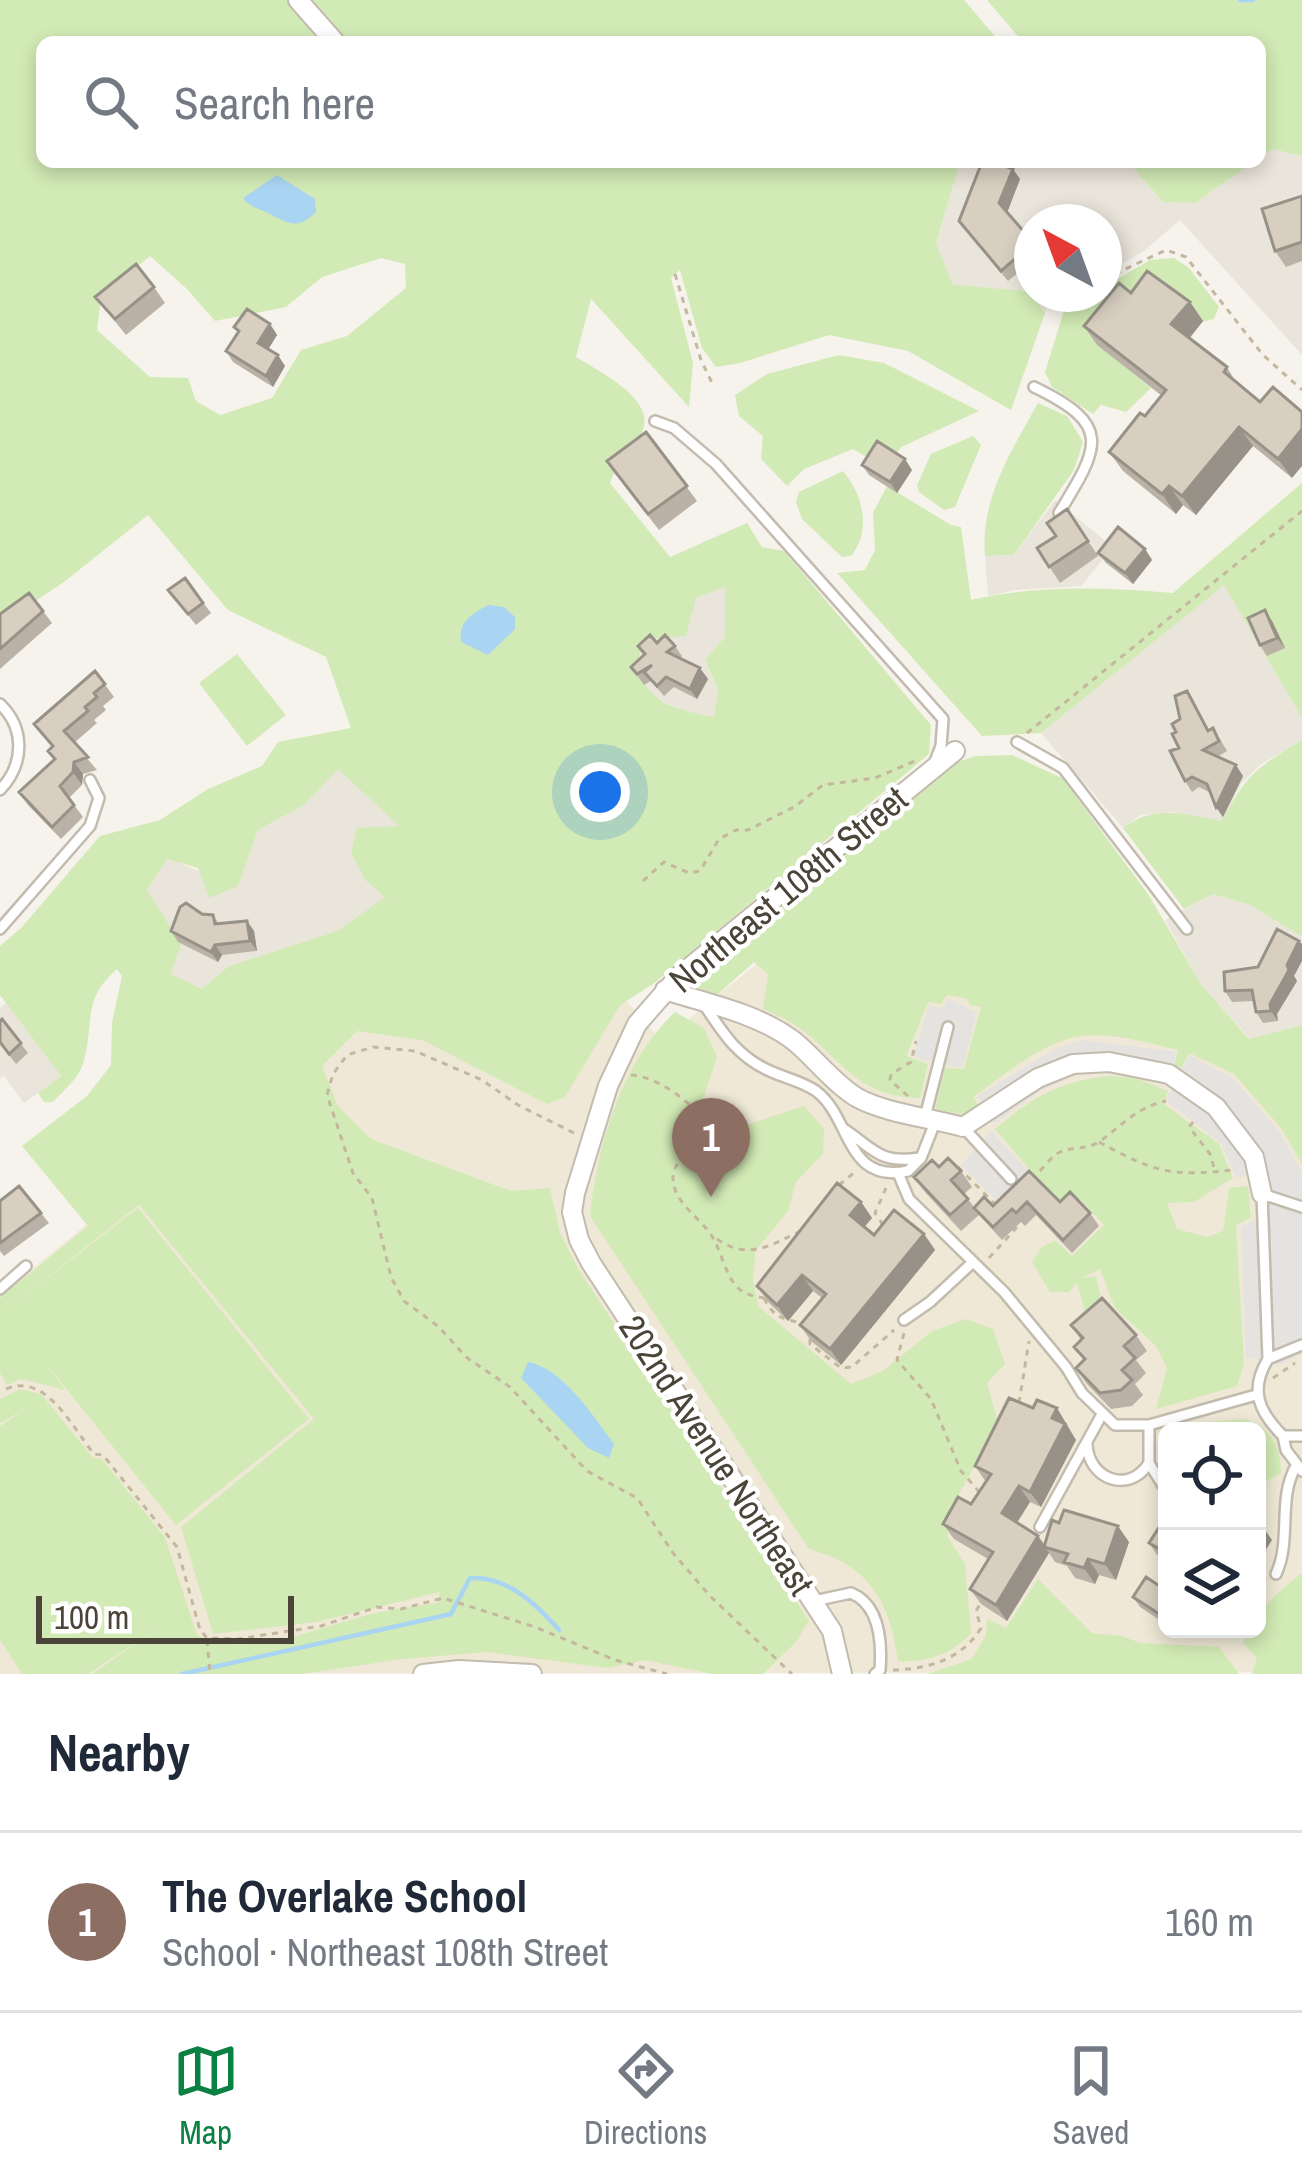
<!DOCTYPE html>
<html lang="en">
<head>
<meta charset="utf-8">
<style>
	:root { --surface:#fff; --page:#f2f2f3; --text:#1f2937; --muted:#747a83; --line:#e0e1e3; --accent:#0b8043 }
	body { margin:0; font-family:"Archivo Narrow",sans-serif; background:var(--page); color:var(--text) }
	.controls { position:absolute; right:36px; bottom:36px; display:grid; overflow:hidden; border-radius:18px; box-shadow:0 6px 18px #0003 }
	.controls button { width:108px; height:108px; display:grid; place-items:center; padding:0; border:0; border-bottom:3px solid var(--line); background:var(--surface); color:var(--text); font:60px sans-serif }
	.compass { position:absolute; left:1014px; top:204px; width:108px; height:108px; border-radius:50%; background:var(--surface); box-shadow:0 6px 18px #0003; rotate:319deg }
	.scale { position:absolute; left:36px; bottom:30px; width:258px; box-sizing:border-box; padding-left:12px; border:6px solid #4b4439; border-top:0; font-size:33px; line-height:42px; white-space:nowrap; color:#4b4439; -webkit-text-stroke:9px #fff; paint-order:stroke }
	.you { position:absolute; left:600px; top:792px; width:42px; height:42px; margin:-30px; border:9px solid #fff; border-radius:50%; background:#1a73e8; box-shadow:0 0 0 18px #1a73e833 }
	.badge { display:grid; place-items:center; width:78px; height:78px; border-radius:50%; background:var(--accent); color:#fff; font-size:39px; font-weight:700 }
	.pin { position:absolute; translate:-50% -99px; filter:drop-shadow(0 3px 6px #0008) }
	.pin::after { content:''; position:absolute; top:63px; width:42px; height:36px; background:inherit; clip-path:polygon(0 0,100% 0,50% 100%) }
	.list { margin:0; padding:0; list-style:none }
	h2 { display:flex; justify-content:space-between; align-items:center; height:156px; margin:0; padding:0 48px; font-size:51px }
	h2 small { font-size:39px; font-weight:400; color:var(--muted) }
	.list li { display:grid; grid-template-columns:78px 1fr auto; gap:36px; align-items:center; box-sizing:border-box; height:180px; padding:0 48px; border-top:3px solid var(--line) }
	.list b { display:block; font-size:45px; white-space:nowrap }
	.list p { margin:0; font-size:39px; white-space:nowrap; color:var(--muted) }
	.list em { font-size:39px; font-style:normal; color:var(--muted) }
	.icon { flex:none; width:66px; height:66px; fill:none; stroke:currentColor; stroke-width:2; stroke-linecap:round; stroke-linejoin:round }
	.map { position:relative; flex:none; width:1302px; height:1674px; overflow:hidden }
	.search { position:absolute; background:var(--surface); box-shadow:0 6px 18px #0003; left:36px; right:36px; top:36px; height:132px; display:flex; align-items:center; gap:30px; box-sizing:border-box; padding:0 42px; border-radius:18px; color:var(--muted); font-size:45px }
	.sheet { height:336px; background:var(--surface) }
	nav { display:flex; justify-content:space-around; align-items:center; box-sizing:border-box; height:168px; border-top:3px solid var(--line); background:var(--surface); font-size:33px; color:var(--muted) }
	nav a { display:grid; justify-items:center; gap:6px }
	nav .on { color:var(--accent) }
	.map>svg:first-child { display:block }
</style>
</head>
<body>
<div class="map">
<svg width="1302" height="1674" viewBox="0 0 1302 1674">
	<rect width="100%" height="100%" fill="#f6f3ec"/>
	<!-- residential -->
	<path fill="#eae5da" d="M1272,149L1302,156V355L1180,220L1144,251L1104,274V222H1032V294H1053L1045,313L1029,291L953,286L936,243L960,162H1128L1163,202L1195,203L1253,162H1260V157Z
		M1055,500L1113,547L1081,586L1015,590L988,596L985,556L1014,555Z
		M1224,584L1302,718V740L1260,765L1241,784L1222,822L1172,812L1140,815L1123,828L1041,733Z
		M725,586V637L705,661L718,689L714,717L679,710L647,692L634,665L649,639L696,598Z
		M338,768L401,828H358L351,853L365,880L386,897L337,931L229,966L202,989L170,974L161,915L147,890L167,858L237,886L258,830L304,805Z
		M1213,894L1250,905L1302,937V1025L1250,1039L1201,984L1165,920Z
		M6,1003L61,1076L24,1103L4,1076L0,1078V1008Z"/>
	<!-- education -->
	<path fill="#efe8d6" fill-rule="evenodd" d="M927,825L1302,1116V1672L0,1674V1296L513,871L662,1041ZM1167,1431H1257V1629H1167Z"/>
	<!-- green -->
	<path fill="#d2eab5" fill-rule="evenodd" d="M0,0H964L1000,42H42V162H960L936,243L953,285L1029,291L1045,313L1011,410L908,351L829,335L740,363L716,367L702,348L680,270L671,278L693,363L689,407L591,299L576,357C599,372 662,401 640,436C629,454 617,462 610,483L670,557L747,523L762,547L784,551L931,725L929,754L653,984L620,1005L565,1097L547,1104L422,1040L357,1031L322,1066L338,1106L371,1139L511,1191L550,1188L560,1233L579,1270L809,1621L795,1643L763,1674H712L645,1660L607,1668L487,1652L403,1659L301,1674H92L166,1623L88,1674H22L0,1640V1426L28,1408L0,1423V1399L20,1389L41,1394L93,1458L102,1459L165,1538L197,1635C251,1662 326,1623 381,1612C400,1608 419,1606 438,1603L440,1592L316,1622L213,1634L181,1527L314,1419L139,1205L3,1312L138,1208L309,1419L176,1525L44,1361L65,1390L20,1379L7,1385L0,1373V1298L88,1226L22,1146L87,1096L111,1065L112,1023L122,976L117,969C81,1000 95,1024 83,1064C78,1079 63,1091 53,1102H44L38,1093L61,1076L0,995V946L21,928L100,836L160,820L208,789L262,766L278,742L351,728L326,657L228,610L148,515L64,582L0,624ZM150,256L187,289L215,321L286,307L322,277L381,258L405,264L406,288L347,336L301,350L272,398L220,415L196,401L188,378L150,377L97,330L101,296ZM725,587V637L705,660L718,689L714,717C672,708 653,706 634,666L649,639L686,636L696,598ZM338,769L399,826L357,828L351,853L365,880L385,897L337,931L229,966L202,989L171,974L181,944L147,890L167,859L198,868L209,898L238,886L258,830L304,805Z
		M987,0H1302V156L1272,149L1260,157V42H1023Z
		M1128,162H1253L1195,203L1163,202Z
		M1174,258L1189,268L1219,307L1214,319L1098,345L1151,388L1126,412L1101,405L1093,414L1052,387L1045,372L1067,301L1077,294H1104V287L1150,260Z
		M839,355L884,363L979,411L901,447L894,457L877,463L853,449L804,469L787,486L761,459L763,436L739,416L735,395L767,374Z
		M1038,403L1067,416L1083,442L1074,470L1014,555L985,556C980,499 1011,452 1038,403Z
		M973,436L981,445L955,507L944,510L919,492L917,485L931,454Z
		M843,471C863,495 872,530 851,556L842,557L802,519L796,502L799,492Z
		M1302,483V718L1224,585L1041,733L982,736L837,573L865,570L875,550L873,513L887,486L951,525L961,527L971,600C1039,585 1103,587 1173,593Z
		M237,654L286,715L247,746L199,683Z
		M1302,740V937L1250,905L1213,894L1184,909L1123,828C1156,803 1184,815 1222,821C1247,773 1257,768 1302,740Z
		M1012,755L1062,778L1148,894L1201,984L1249,1039L1302,1025V1164L1281,1128L1234,1074L1189,1053L1181,1068L1174,1066L1178,1050C1148,1043 1113,1032 1082,1036C1042,1041 1005,1075 973,1097L981,1111L967,1115L935,1109L945,1068L964,1069L981,1007L969,1005L968,999L947,995L941,1004L928,1002L906,1056L928,1064L920,1098C856,1097 844,1060 798,1027C787,1019 774,1014 763,1009L768,974L754,962L718,994L696,988L692,977L717,954L948,765L976,756Z
		M675,1012L704,1028L717,1057L697,1117L725,1132L804,1106L824,1129L823,1154L796,1182L788,1211L756,1250L753,1281L759,1307L851,1384L883,1371L932,1331L966,1319L993,1329L1005,1364L987,1383L998,1423L960,1492L947,1536L965,1564L971,1633C953,1654 926,1663 898,1661C890,1601 870,1566 809,1549L590,1216C597,1146 622,1061 675,1012Z
		M1108,1076L1135,1078L1168,1091L1164,1104L1219,1144L1233,1178L1194,1202L1167,1203L1177,1229L1207,1237L1223,1231L1229,1188L1248,1186L1251,1217L1236,1225L1244,1364L1237,1386L1156,1409L1167,1368L1156,1346L1115,1308L1100,1269L1083,1278L1096,1276L1105,1318L1087,1321L1077,1282L1069,1292H1050L1032,1262L1043,1246L1056,1241L1072,1256L1104,1225L1080,1199L1064,1210L995,1129C1033,1097 1058,1082 1108,1076Z
		M1246,1419C1272,1429 1280,1446 1281,1473L1261,1484L1257,1473V1431H1179L1203,1422Z
		M1302,1573V1674H1252L1257,1658L1243,1643L1249,1629H1257C1257,1606 1285,1587 1302,1573Z
		M1038,1579L1092,1633L1122,1636L1140,1643L1219,1647L1239,1674H927L972,1659L986,1635L987,1619L1006,1628Z"/>
	<!-- parking -->
	<path fill="#e5e3e0" d="M947,999L977,1012L963,1068L913,1057L929,1005L943,1009Z
		M1082,1040L1177,1052L1172,1066L1181,1070L1189,1055L1235,1080L1279,1131L1302,1172V1354L1279,1365L1246,1357L1241,1227L1257,1220L1251,1176L1236,1177L1221,1143L1166,1101L1172,1087L1146,1076L1104,1071L1072,1076L1040,1091L995,1123L977,1096L1053,1050Z
		M991,1130L1032,1175L1018,1189L1012,1185L996,1200L961,1165Z"/>
	<!-- water -->
	<path fill="#a9d4f2" d="M277,175L315,199L316,212C298,230 289,224 270,214C258,208 251,208 243,198Z
		M488,605L504,607L515,617V629L488,655L461,642C458,622 472,614 488,605Z
		M528,1362C564,1369 593,1416 614,1444L609,1458L588,1448L521,1378Z"/>
	<g fill="none" stroke-linecap="round" stroke-linejoin="round">
		<!-- stream -->
		<path stroke="#a9d4f2" stroke-width="4.5" d="M1240,0H1253
			M182,1674L451,1614L470,1578C507,1576 535,1603 559,1630"/>
		<defs>
			<path id="lane" d="M1034,387C1113,425 1100,446 1059,513
				M655,421L674,428L716,464L943,719L941,746L934,764
				M0,704C26,729 24,765 0,790
				M1017,742L1063,768L1187,929
				M0,929L90,826L99,798L90,780
				M705,1006C724,1035 739,1058 772,1072C786,1078 803,1082 816,1091C852,1118 845,1184 908,1171L921,1158L936,1120
				M925,1117L948,1027
				M963,1127L1011,1179
				M844,1129C874,1149 879,1164 919,1158
				M898,1173L909,1199L1004,1292L1066,1367L1082,1393L1115,1425H1149L1256,1395
				M1302,1207L1262,1194L1268,1359C1249,1390 1259,1412 1283,1436H1302
				M0,1289L26,1266
				M904,1320L930,1302L973,1262
				M1268,1359L1302,1345
				M1149,1425V1463L1167,1492
				M1283,1436L1286,1450L1302,1471
				M1087,1444C1088,1479 1129,1495 1149,1463
				M1040,1527L1101,1416
				M1276,1574C1292,1540 1277,1499 1296,1466
				M814,1601L851,1593C880,1605 882,1643 880,1670L875,1674"/>
			<path id="street" d="M298,0L335,42
				M665,990C708,1004 757,1013 794,1041C815,1058 832,1082 856,1097C884,1113 931,1118 963,1127L1038,1078L1073,1064L1109,1062L1169,1074L1216,1107L1254,1157L1262,1194
				M423,1674L459,1670L532,1674
				M842,1674L832,1631L591,1263L579,1240L572,1212L575,1193L608,1086L637,1024L679,976L955,751"/>
		</defs>
		<!-- lane casing -->
		<use href="#lane" stroke="#c2bbae" stroke-width="14"/>
		<!-- street casing -->
		<use href="#street" stroke="#c2bbae" stroke-width="22"/>
		<!-- path -->
		<path stroke="#c4b79f" stroke-width="3" stroke-dasharray="6 6" stroke-linecap="butt" d="M675,274L701,360L714,387
			M1104,279L1166,250L1186,257L1263,355L1302,390
			M1027,733L1302,511
			M643,881L664,862L689,873L700,871L719,839L736,830H748L794,807L823,785L875,778L915,761
			M631,1075C659,1077 690,1102 708,1123C699,1145 675,1155 673,1177C672,1203 702,1218 713,1238C722,1253 725,1275 738,1288C745,1295 754,1296 764,1298
			M908,1096L890,1080L891,1074L911,1062L916,1041
			M1193,1122L1189,1127L1210,1154L1215,1171
			M574,1133L518,1105L482,1080L415,1051L373,1047L347,1055L333,1074L327,1095L353,1173L372,1198L391,1277L404,1301L439,1327L466,1357L510,1387L587,1471L637,1498L673,1553L710,1596L792,1674
			M1099,1142C1155,1172 1168,1177 1233,1170
			M958,1167L998,1207
			M1032,1180C1040,1172 1051,1156 1060,1152C1073,1146 1086,1150 1099,1142C1123,1125 1135,1108 1166,1101
			M839,1185L855,1172
			M995,1204L1008,1191
			M883,1225L875,1213L886,1188
			M717,1239C748,1261 771,1245 801,1231
			M989,1258L1017,1227
			M764,1298C775,1320 783,1317 802,1324
			M904,1333L897,1360L931,1399L961,1471L981,1494
			M810,1339V1344L841,1368L852,1367L894,1330
			M1273,1378L1295,1363
			M6,1389C46,1372 72,1427 94,1454L103,1455L177,1547L200,1630L207,1638L238,1639L321,1626L377,1607L401,1609L443,1598L535,1627L615,1660L667,1674
			M1019,1403L1029,1341
			M207,1640L210,1674
			M893,1670C929,1669 962,1659 981,1628L976,1611L980,1604"/>
		<!-- lane -->
		<use href="#lane" stroke="#fff" stroke-width="9"/>
		<!-- street -->
		<use href="#street" stroke="#fff" stroke-width="18"/>
	</g>
	<!-- wall -->
	<path fill="#bab2a6" d="M1020,179L1007,212L1032,241V261L1008,281L959,221Z
		M1302,196V261L1286,267L1275,251Z
		M154,287L165,303L126,335L95,297Z
		M1131,293L1190,302L1203,321L1190,338L1227,367L1292,478L1253,446L1196,515L1183,505L1176,514L1123,471L1109,452L1145,416L1162,396L1097,345L1084,326Z
		M270,324L277,335L268,349L285,366L273,387L233,362L226,351L238,333L234,327Z
		M646,432L697,501L659,530L618,477Z
		M862,465L912,470L897,493L869,475Z
		M1067,509L1098,556L1060,583L1037,548L1056,536Z
		M1145,549L1152,560L1133,584L1106,563L1098,553Z
		M185,578L211,613L196,625L168,590Z
		M43,611L52,623L0,669V614Z
		M1272,621L1285,648L1267,656L1260,645Z
		M657,643L675,646L682,656L680,658L708,679L697,699L674,687L664,696L651,681L644,685L631,667L644,655L638,646Z
		M95,671L114,697L103,706L106,710L94,720L97,723L74,743L97,770L83,774L82,785L69,798L83,817L61,839L28,805L19,792L54,760L48,751L52,747L34,724Z
		M1187,691L1209,730L1220,739L1227,751L1217,757L1243,776L1223,817L1216,807L1211,793L1199,787L1192,792L1185,781L1176,732Z
		M202,914L213,915L219,924L247,921L254,931L257,951L222,955L218,962L178,942L171,931Z
		M1294,976L1297,981L1277,1014L1278,1021L1263,1023L1256,1012L1254,1001L1232,1002L1225,991Z
		M2,1019L28,1053L16,1064L0,1043Z
		M939,1167L961,1171L972,1187L964,1194L974,1207L993,1206L1029,1171L1060,1202L1090,1213L1099,1226L1072,1253L1036,1215L1025,1226L1021,1222L1002,1240L979,1215L961,1231L925,1192L914,1177Z
		M0,1201L41,1213L49,1223L4,1256L0,1251Z
		M861,1202L872,1218L864,1227L874,1235L924,1234L935,1250L841,1365L811,1341L800,1325L822,1298L813,1291L788,1321L768,1302L757,1286Z
		M1071,1325L1136,1335L1147,1351L1136,1360L1146,1373L1135,1384L1143,1395L1132,1406L1111,1409L1087,1384L1076,1368L1084,1360L1074,1347L1081,1340Z
		M1068,1424L1066,1427L1076,1440L1041,1507L1030,1502L1017,1522L1038,1536L1045,1545L1129,1542L1116,1580L1099,1575L1095,1584L1075,1578L1067,1566L1055,1562L1049,1553L1007,1621L981,1604L970,1589L988,1559L954,1539L943,1524L971,1504L986,1482L975,1466Z
		M1167,1515V1562L1160,1559L1149,1543Z
		M1167,1591V1625L1140,1607L1133,1597Z"/>
	<!-- shaded-wall -->
	<path fill="#979187" d="M1013,169L1020,179L1007,213L999,203Z
		M1190,302L1203,321L1185,343L1171,324Z
		M270,324L277,335L266,353L258,343Z
		M278,355L285,366L273,387L266,376Z
		M1239,427L1253,446L1196,515L1182,496Z
		M1302,429V466L1292,478L1278,459Z
		M905,459L912,470L897,493L890,482Z
		M1169,486L1183,505L1176,514L1162,494Z
		M1145,549L1152,560L1133,584L1125,573Z
		M1265,610L1272,621L1285,648L1277,638Z
		M700,668L708,679L697,699L690,689Z
		M74,762L83,774L82,785L73,772Z
		M1236,765L1243,776L1223,817L1216,807Z
		M247,921L254,931L257,951L250,941Z
		M1299,941L1302,944V961L1294,976L1297,981L1277,1014L1278,1021L1271,1011L1270,1004Z
		M215,945L222,955L218,962L211,952Z
		M861,1202L872,1218L861,1231L850,1215Z
		M924,1234L935,1250L841,1365L830,1349Z
		M802,1275L813,1291L788,1321L777,1305Z
		M1057,1408L1076,1440L1041,1507L1030,1492L1052,1418Z
		M1019,1486L1030,1502L1013,1529L1002,1513Z
		M1261,1524L1272,1540L1257,1564V1531Z
		M1118,1526L1129,1542L1116,1580L1105,1564Z
		M1038,1536L1049,1553L1007,1621L996,1605Z
		M1088,1559L1099,1575L1095,1584L1084,1568Z"/>
	<!-- building -->
	<path fill="#d8cfc1" stroke="#979187" stroke-width="3" d="M982,162H995L1013,169L999,203L1032,241V244L1001,271L959,221Z
		M1302,196V242L1275,251L1262,209Z
		M136,264L154,287L115,319L95,297Z
		M1147,271L1190,302L1171,324L1227,367L1224,372L1260,402L1273,387L1302,412V429L1278,459L1239,427L1182,496L1169,486L1162,494L1109,452L1140,413L1145,416L1166,390L1084,326L1119,283L1131,293Z
		M247,309L270,324L258,343L278,355L266,376L226,351L239,331L234,327Z
		M646,432L687,486L648,514L607,461Z
		M877,441L905,459L890,482L862,465Z
		M1067,509L1088,541L1049,567L1037,548L1056,536L1047,523Z
		M1118,527L1145,549L1125,573L1098,553Z
		M185,578L203,603L188,614L168,590Z
		M29,593L43,611L0,649V614Z
		M1265,610L1277,638L1260,645L1248,618Z
		M650,635L657,643L665,635L675,646L667,652L700,668L690,689L666,677L657,686L644,672L652,665L637,674L631,667L645,654L638,646Z
		M95,671L105,684L94,693L97,697L85,707L88,711L64,731L88,757L74,762L73,772L60,786L74,805L52,827L19,792L55,759L48,751L53,746L34,724Z
		M1187,691L1208,731L1213,728L1219,741L1203,750L1236,765L1216,807L1207,784L1192,777L1185,781L1170,751L1179,748L1172,734L1176,732L1172,724L1180,719L1175,696Z
		M186,903L202,914L213,915L215,924L247,921L250,941L215,945L211,952L171,931L180,907Z
		M1277,929L1299,941L1287,965L1289,970L1270,1004L1271,1011L1256,1012L1252,990L1225,991L1224,972L1258,967Z
		M2,1019L21,1043L9,1054L0,1042V1021Z
		M948,1158L961,1171L951,1180L968,1199L950,1215L914,1177L932,1160L939,1167Z
		M1029,1171L1060,1202L1070,1192L1090,1213L1063,1240L1027,1202L1016,1213L1012,1209L993,1227L974,1208L984,1197L993,1206Z
		M837,1183L861,1202L850,1215L874,1235L894,1210L924,1234L830,1349L800,1325L826,1294L802,1275L777,1305L757,1286Z
		M19,1186L41,1213L0,1243V1201Z
		M1102,1298L1136,1335L1124,1346L1135,1358L1122,1370L1132,1380L1121,1390L1100,1393L1076,1368L1085,1359L1074,1347L1083,1338L1071,1325Z
		M1009,1398L1033,1408L1037,1400L1057,1408L1052,1418L1065,1424L1030,1492L1019,1486L1002,1513L1038,1536L996,1605L970,1589L993,1552L943,1524L958,1497L971,1504L991,1474L975,1466Z
		M1064,1510L1118,1526L1105,1564L1088,1559L1084,1568L1064,1562L1068,1554L1044,1547L1052,1520L1059,1523Z
		M1167,1515V1553L1149,1543Z
		M1146,1577L1167,1591V1619L1133,1597Z"/>
	<g text-anchor="middle" stroke-width="9" stroke-linejoin="round" paint-order="stroke">
		<!-- street labels -->
		<g font-size="36" fill="#4b4439" stroke="#fff">
			<text transform="translate(788 889) rotate(-40)" y="13">Northeast 108th Street</text>
			<text transform="translate(717 1455) rotate(57)" y="13">202nd Avenue Northeast</text>
		</g>
	</g>
</svg>
<div class="controls">
<button><svg class="icon" aria-label="locate" viewBox="0 0 24 24"><circle cx="12" cy="12" r="6"/><path d="M12 2v4M12 18v4M2 12h4M18 12h4"/></svg></button>
<button><svg class="icon" aria-label="layers" viewBox="0 0 24 24"><path d="M12 4l9 5-9 5-9-5zM3 14l9 5 9-5"/></svg></button>
</div>
<svg class="compass" viewBox="-18 -18 36 36"><path d="M0-13l5 13h-10z" fill="#e53935"/><path d="M0 13l5-13h-10z" fill="#747a83"/></svg>
<div class="scale">100 m</div>
<div class="you"></div>
<div class="pin badge" style="left:711px;top:1197px;background:#8d6e63">1</div>
<div class="search"><svg class="icon" aria-label="search" viewBox="0 0 24 24"><circle cx="10" cy="10" r="6"/><path d="M15 15l6 6"/></svg>Search here</div>
</div>
<section class="sheet">
<h2>Nearby<small></small></h2>
<ul class="list">
<li><span class="badge" style="background:#8d6e63">1</span><div><b>The Overlake School</b><p>School · Northeast 108th Street</p></div><em>160 m</em></li>
</ul>
</section>
<nav>
<a class="on"><svg class="icon" aria-label="map" viewBox="0 0 24 24"><path d="M3 6l6-2 6 2 6-2v14l-6 2-6-2-6 2zM9 4v14M15 6v14"/></svg>Map</a>
<a><svg class="icon" aria-label="directions" viewBox="0 0 24 24"><path d="M12 3l9 9-9 9-9-9zM9 14v-3h6M13 9l2 2-2 2"/></svg>Directions</a>
<a><svg class="icon" aria-label="saved" viewBox="0 0 24 24"><path d="M7 4h10v16l-5-4-5 4z"/></svg>Saved</a>
</nav>
</body>
</html>
